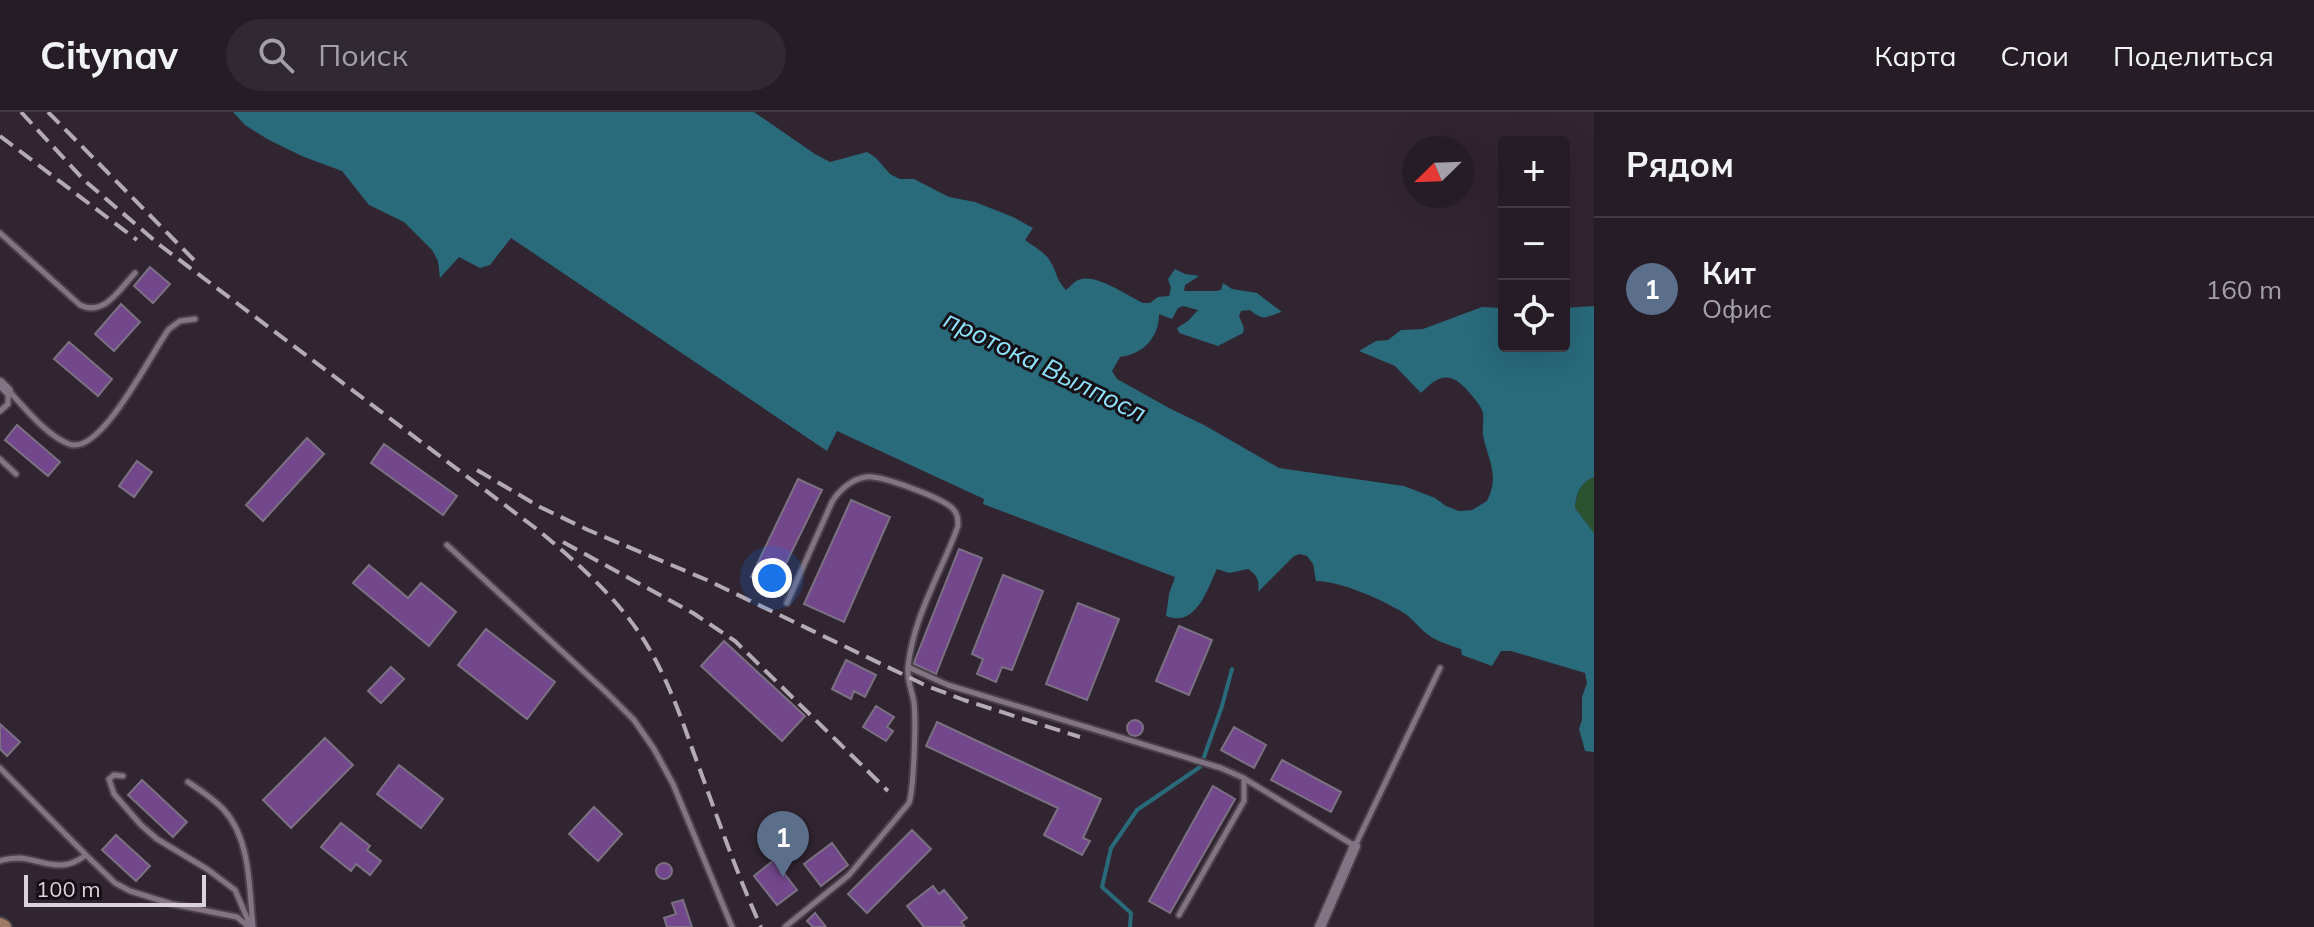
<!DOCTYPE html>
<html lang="ru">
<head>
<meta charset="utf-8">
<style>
	:root { --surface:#251c25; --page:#312932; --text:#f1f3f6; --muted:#a3a1a7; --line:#423a42; --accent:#ea580c }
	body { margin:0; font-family:Mulish,sans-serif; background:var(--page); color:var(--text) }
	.controls { position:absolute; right:24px; top:24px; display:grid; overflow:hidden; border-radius:8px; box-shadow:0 8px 32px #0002 }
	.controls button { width:72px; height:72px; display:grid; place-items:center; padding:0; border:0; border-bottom:2px solid var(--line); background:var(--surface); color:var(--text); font:40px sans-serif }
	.compass { position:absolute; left:1402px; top:24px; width:72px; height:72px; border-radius:50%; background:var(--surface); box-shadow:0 8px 32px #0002; rotate:247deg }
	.scale { position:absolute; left:24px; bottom:20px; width:182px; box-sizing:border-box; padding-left:8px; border:4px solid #dbd3db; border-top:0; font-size:22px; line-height:28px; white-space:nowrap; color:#dbd3db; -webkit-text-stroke:6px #161016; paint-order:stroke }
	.you { position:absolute; left:772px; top:466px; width:28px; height:28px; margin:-20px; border:6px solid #fff; border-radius:50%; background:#1a73e8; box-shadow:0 0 0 12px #1a73e833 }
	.badge { display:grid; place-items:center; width:52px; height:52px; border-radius:50%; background:var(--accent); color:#fff; font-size:26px; font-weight:700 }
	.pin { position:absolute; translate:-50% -66px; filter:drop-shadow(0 2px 4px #0008) }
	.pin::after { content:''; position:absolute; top:42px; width:28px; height:24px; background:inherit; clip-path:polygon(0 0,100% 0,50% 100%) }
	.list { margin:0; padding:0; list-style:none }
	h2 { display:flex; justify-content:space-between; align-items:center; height:104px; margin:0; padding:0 32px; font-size:34px }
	h2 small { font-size:26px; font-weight:400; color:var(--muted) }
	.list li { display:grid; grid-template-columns:52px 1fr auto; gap:24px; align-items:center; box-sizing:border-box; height:144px; padding:0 32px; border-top:2px solid var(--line) }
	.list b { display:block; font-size:30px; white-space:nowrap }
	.list p { margin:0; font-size:26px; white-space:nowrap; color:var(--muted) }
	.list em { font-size:26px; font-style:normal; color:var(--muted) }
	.icon { flex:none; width:44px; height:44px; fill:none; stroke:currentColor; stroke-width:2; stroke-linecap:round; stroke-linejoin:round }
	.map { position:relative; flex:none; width:1594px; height:815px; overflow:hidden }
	header { display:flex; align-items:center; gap:48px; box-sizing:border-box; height:112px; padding:0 40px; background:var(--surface); border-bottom:2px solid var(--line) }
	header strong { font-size:38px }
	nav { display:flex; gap:44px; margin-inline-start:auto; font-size:28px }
	.search { width:560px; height:72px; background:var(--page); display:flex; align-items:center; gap:20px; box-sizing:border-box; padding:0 28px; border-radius:44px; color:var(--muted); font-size:30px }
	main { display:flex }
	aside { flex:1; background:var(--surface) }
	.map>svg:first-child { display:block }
</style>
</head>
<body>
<header>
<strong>Citynav</strong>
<div class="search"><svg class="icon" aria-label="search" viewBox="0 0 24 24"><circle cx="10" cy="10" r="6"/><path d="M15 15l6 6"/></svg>Поиск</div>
<nav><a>Карта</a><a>Слои</a><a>Поделиться</a></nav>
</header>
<main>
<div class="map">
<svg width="1594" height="815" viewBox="0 0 1594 815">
	<rect width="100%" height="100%" fill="#312531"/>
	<!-- green -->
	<path fill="#2b532f" d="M1594,365V421L1575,396C1576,383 1580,370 1594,365Z"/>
	<!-- water -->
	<path fill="#296a7b" d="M233,0H754L815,42L830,50L867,40L876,46L890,62L900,67H914L949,85L975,90L1013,105L1033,116L1025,128C1033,134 1045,140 1050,149C1057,160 1056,168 1066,178C1071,174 1075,168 1082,167C1098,163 1128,184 1143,191H1150L1158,185L1169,184L1171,176L1168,167L1175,157L1185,162L1199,164L1185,173L1184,179H1216L1221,178L1223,171L1232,177L1257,181L1282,200C1264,205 1265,210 1250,198L1241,199L1239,204L1244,216L1243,221L1218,234L1179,221L1177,216L1188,209L1198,198L1183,194L1178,196L1172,207L1159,202C1159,226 1143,242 1120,245L1112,259L1117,267L1169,296L1204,313L1279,356L1404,374L1435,386L1446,394L1459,399L1472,398L1487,389C1500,362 1488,349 1483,323C1482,315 1485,306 1482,298C1479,291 1472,284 1467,278C1450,258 1437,264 1421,281L1395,254L1359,239L1376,229L1388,228L1401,218L1423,217L1482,195L1504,196V234H1564V196L1594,194V365C1580,370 1576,383 1575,396L1594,421V640L1585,639L1579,617L1582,608V585L1587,571L1585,561L1511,539H1501L1492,554L1462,543L1461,537C1449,533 1436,529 1427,522C1418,515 1412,506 1404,501C1381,487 1343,470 1316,469L1313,452L1307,444L1300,442L1294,444L1258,480C1260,469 1257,463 1248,457L1229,461L1217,457C1207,478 1196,516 1166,504L1169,482L1175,465L983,392L984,387L837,319L827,339L511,126L490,153L480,156L459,145L440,166L438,149L432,138L404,110L369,93L342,59L304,45L269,28L245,13Z"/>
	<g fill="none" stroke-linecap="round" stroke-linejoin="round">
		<!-- stream -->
		<path stroke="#296a7b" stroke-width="4" d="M1204,645L1222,594L1232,557
			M1130,815L1131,801L1102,775L1111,736L1137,698L1200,655"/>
	</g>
	<!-- building -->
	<path fill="#73478c" stroke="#7b7182" stroke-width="2" d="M150,155L170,172L153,191L134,174Z
		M121,192L140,210L114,239L95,222Z
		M69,230L112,267L98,284L54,247Z
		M17,313L60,350L48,364L5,328Z
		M307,326L324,342L263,409L246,393Z
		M384,332L457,384L443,403L371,351Z
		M137,349L152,360L134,385L119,374Z
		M798,367L822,378L774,476L751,465Z
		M851,388L890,405L844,510L804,492Z
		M959,437L982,446L936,562L914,552L915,548Z
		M369,453L408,486L421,471L456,500L429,534L353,471Z
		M1003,463L1043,479L1012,558L1002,555L996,570L977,562L983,547L972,542Z
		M1078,491L1119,507L1087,588L1046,572Z
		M1179,514L1212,528L1189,583L1156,569Z
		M486,517L555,570L527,607L458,553Z
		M724,529L805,604L782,629L701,554Z
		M846,548L876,563L865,585L854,579L851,587L832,577Z
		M391,555L404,567L381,591L368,579Z
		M876,594L894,605L887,615L893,619L886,629L863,615Z
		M1127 616a8 8 0 1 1 16 0a8 8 0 1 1-16 0Z
		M937,610L1101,687L1083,726L1090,729L1082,743L1044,723L1058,696L926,634Z
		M0,612L20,630L7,644L0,637Z
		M1234,615L1266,633L1254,656L1221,638Z
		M325,626L353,653L291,716L263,688Z
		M1282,648L1341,680L1331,700L1271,668Z
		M399,653L443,687L421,716L377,682Z
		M142,668L187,710L173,725L128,683Z
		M1213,674L1235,687L1170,801L1149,789Z
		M594,695L622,722L598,749L569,722Z
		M341,711L370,734L367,738L381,749L370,763L356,752L351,759L321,735Z
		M912,718L931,737L867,801L848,782Z
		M116,723L150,754L136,769L102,738Z
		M832,731L848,753L821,774L804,752Z
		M774,748L797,778L777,793L754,764Z
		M656 759a8 8 0 1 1 16 0a8 8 0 1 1-16 0Z
		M933,774L939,782L944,778L967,806L961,810L965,815H924L907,794Z
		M683,788L692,815H667L664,806L676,802L672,791Z
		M815,801L826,815H813L807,809Z"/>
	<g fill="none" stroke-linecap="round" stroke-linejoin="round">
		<defs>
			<path id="lane" d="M0,121L80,193C104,205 120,177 135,161
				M9,279C25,296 47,324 69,332C101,345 152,239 169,217L180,209L195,207
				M0,299L8,292V280
				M0,347L16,362
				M447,433L607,581L634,608L654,637L673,672L732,815
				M908,555L948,573L1221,656L1244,666V689L1179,803
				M0,656L86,743
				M123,664L114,663L109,667L114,682L141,713L157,727L207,757L235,778L251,815
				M1245,667L1355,734L1440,556
				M188,670C200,678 214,687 224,698C251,728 249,777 253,814
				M0,749C6,747 14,746 20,746C46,749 61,762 86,743L115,771L130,779L172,792L237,805L249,815
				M785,815L849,763L909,691C914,676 916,609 914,591C912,578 907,570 908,555C913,505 941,461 958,414C958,408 958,402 953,397C943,386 881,363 866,365C852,367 839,378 832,390L787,491"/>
			<path id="street" d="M0,271L8,279
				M1320,815L1355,734"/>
			<path id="secondary" d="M0,813L4,815"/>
		</defs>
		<!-- lane casing -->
		<use href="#lane" stroke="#4b414b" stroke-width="9"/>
		<!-- street casing -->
		<use href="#street" stroke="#4b414b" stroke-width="14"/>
		<!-- secondary casing -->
		<use href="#secondary" stroke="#4b414b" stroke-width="18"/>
		<!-- lane -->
		<use href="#lane" stroke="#827482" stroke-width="5"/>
		<!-- street -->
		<use href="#street" stroke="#827482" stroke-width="10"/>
		<!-- secondary -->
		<use href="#secondary" stroke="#9e7b62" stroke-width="14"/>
		<!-- rail -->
		<path stroke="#b3aab3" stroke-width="4" stroke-dasharray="16 8" stroke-linecap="butt" d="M21,0L84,68L161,134L538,418C575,449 613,482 640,522C664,558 679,599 693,639C715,698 735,758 761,815
			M48,0L194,148
			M0,24L137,128
			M477,358L540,395L588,418L707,468L927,574L964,588L1080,625
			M563,430L693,501L735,529L888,679"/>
	</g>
	<g text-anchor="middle" stroke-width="6" stroke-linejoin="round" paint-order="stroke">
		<!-- water labels -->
		<g font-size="26" font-style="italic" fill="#8fe2fb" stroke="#161016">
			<text transform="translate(1045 254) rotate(26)" y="9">протока Вылпосл</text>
		</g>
	</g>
</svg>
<div class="controls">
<button>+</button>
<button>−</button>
<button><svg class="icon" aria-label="locate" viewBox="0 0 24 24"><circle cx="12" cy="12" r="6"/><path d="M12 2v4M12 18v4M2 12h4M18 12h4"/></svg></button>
</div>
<svg class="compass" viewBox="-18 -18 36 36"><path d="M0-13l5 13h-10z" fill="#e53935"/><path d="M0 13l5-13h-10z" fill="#a3a1a7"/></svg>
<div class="scale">100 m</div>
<div class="you"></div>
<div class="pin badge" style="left:783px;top:765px;background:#5c6f8a">1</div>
</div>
<aside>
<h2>Рядом<small></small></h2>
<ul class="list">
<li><span class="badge" style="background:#5c6f8a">1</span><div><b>Кит</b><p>Офис</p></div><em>160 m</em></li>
</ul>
</aside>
</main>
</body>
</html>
